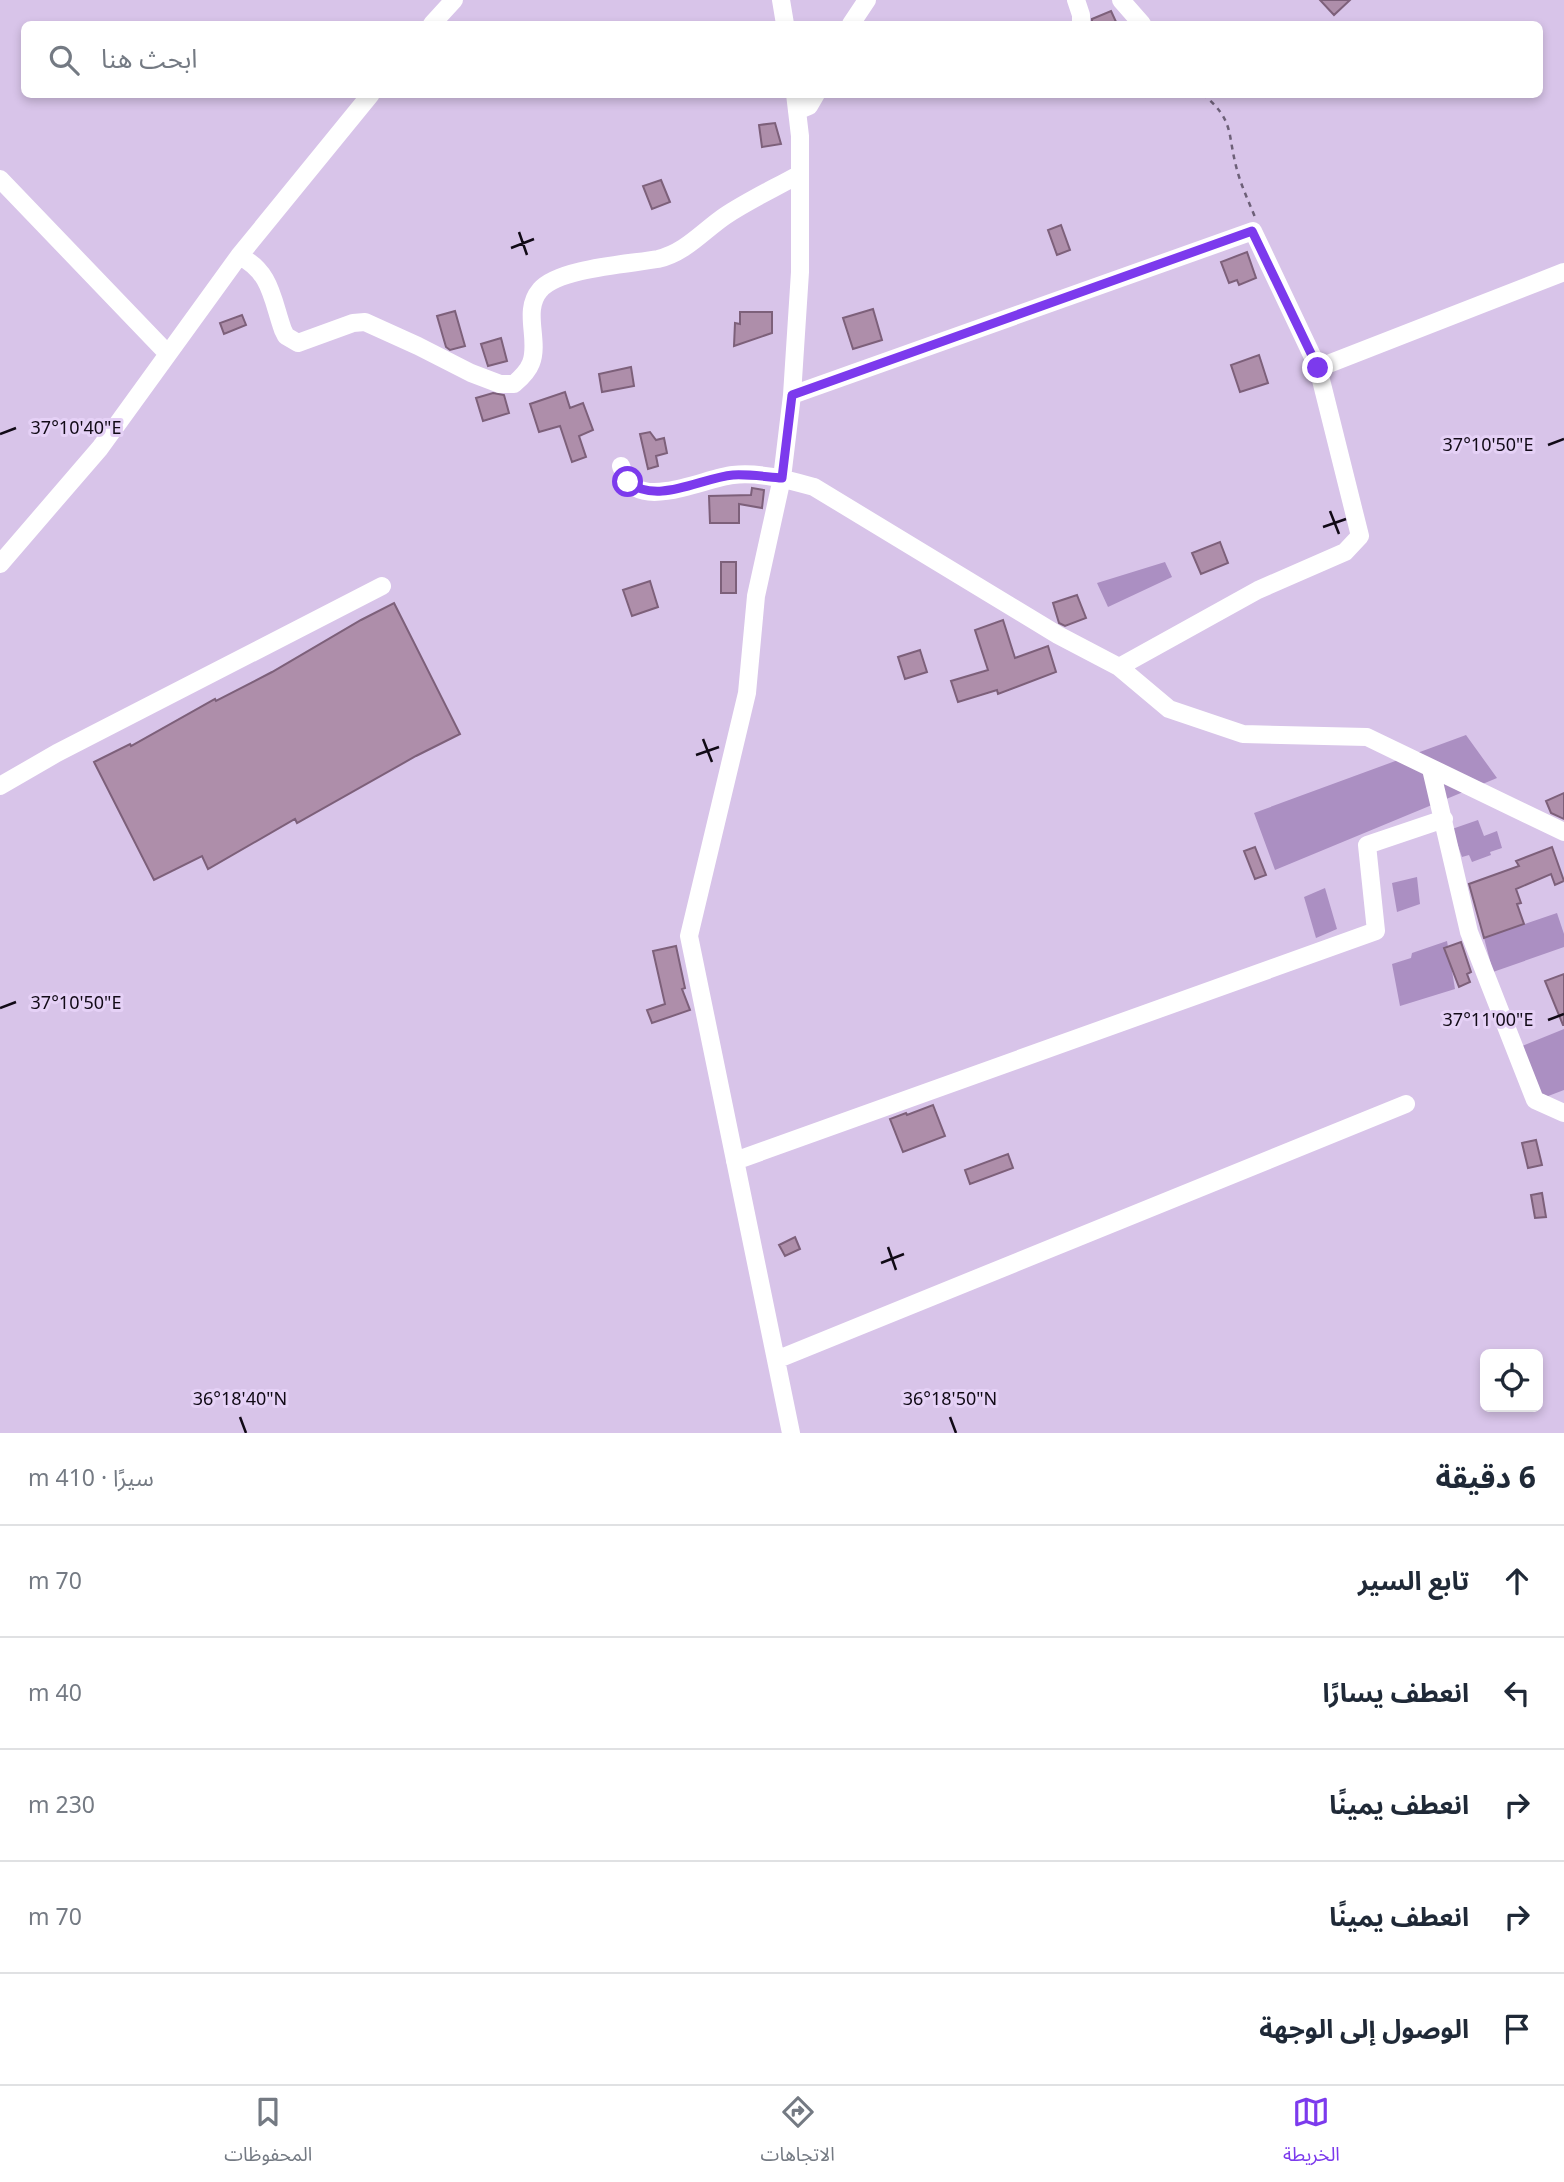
<!DOCTYPE html>
<html lang="ar">
<head>
<meta charset="utf-8">
<style>
	:root { --surface:#fff; --page:#f6f6f7; --text:#1f2937; --muted:#747a83; --line:#e0e1e3; --accent:#7c3aed }
	body { margin:0; font-family:Georgia,"Noto Sans Arabic",serif; background:var(--page); color:var(--text); direction:rtl }
	.controls { position:absolute; right:21px; bottom:21px; display:grid; overflow:hidden; border-radius:10px; box-shadow:0 4px 10px #0003 }
	.controls button { width:63px; height:63px; display:grid; place-items:center; padding:0; border:0; border-bottom:2px solid var(--line); background:var(--surface); color:var(--text); font:35px sans-serif }
	.stop { position:absolute; width:21px; height:21px; margin:-16px; border:5px solid #7c3aed; border-radius:50%; background:#fff }
	.stop.end { background:#7c3aed; border-color:#fff; box-shadow:0 2px 7px #0008 }
	.list { margin:0; padding:0; list-style:none }
	h2 { display:flex; justify-content:space-between; align-items:center; height:91px; margin:0; padding:0 28px; font-size:30px }
	h2 small { font-size:23px; font-weight:400; color:var(--muted) }
	.list li { display:grid; grid-template-columns:46px 1fr auto; gap:21px; align-items:center; box-sizing:border-box; height:112px; padding:0 28px; border-top:2px solid var(--line) }
	.list b { display:block; font-size:26px; white-space:nowrap }
	.list em { font-size:23px; font-style:normal; color:var(--muted) }
	.icon { flex:none; width:38px; height:38px; fill:none; stroke:currentColor; stroke-width:2; stroke-linecap:round; stroke-linejoin:round }
	.map { position:relative; flex:none; width:1564px; height:1433px; overflow:hidden; direction:ltr }
	.search { position:absolute; background:var(--surface); box-shadow:0 4px 10px #0003; left:21px; right:21px; top:21px; height:77px; display:flex; align-items:center; gap:18px; box-sizing:border-box; padding:0 24px; border-radius:10px; color:var(--muted); font-size:26px }
	.sheet { height:651px; background:var(--surface) }
	nav { display:flex; justify-content:space-around; align-items:center; box-sizing:border-box; height:98px; border-top:2px solid var(--line); background:var(--surface); font-size:19px; color:var(--muted) }
	nav a { display:grid; justify-items:center; gap:4px }
	nav .on { color:var(--accent) }
	.map>svg:first-child { display:block }
</style>
</head>
<body>
<div class="map">
<svg width="1564" height="1433" viewBox="0 0 1564 1433">
	<rect width="100%" height="100%" fill="#d8c4e9"/>
	<!-- green -->
	<path fill="#ab8fc2" d="M1165,562L1172,577L1108,607L1097,583Z
		M1466,735L1497,778L1275,870L1254,813Z
		M1478,820L1484,836L1497,831L1502,848L1490,852L1491,855L1472,862L1469,855L1462,857L1452,829Z
		M1417,877L1420,904L1397,912L1392,883Z
		M1325,888L1337,929L1316,938L1304,897Z
		M1557,913L1564,934V947L1493,972L1484,938Z
		M1447,941L1455,989L1400,1006L1392,964L1411,958L1412,953Z
		M1564,1029V1090L1543,1098L1522,1046Z"/>
	<!-- building -->
	<path fill="#ae8eaa" stroke="#7d607a" stroke-width="2" d="M1320,0H1350L1334,15Z
		M1111,11L1117,24H1092V19Z
		M775,123L781,144L762,147L759,125Z
		M661,180L670,202L652,209L643,186Z
		M1061,225L1070,250L1057,255L1048,230Z
		M1247,252L1256,278L1239,285L1237,280L1229,283L1221,262Z
		M873,309L882,340L853,349L843,318Z
		M455,311L465,346L450,350L446,347L437,316Z
		M740,312H772V333L734,346L735,323L740,324Z
		M242,315L246,325L224,334L220,323Z
		M501,338L507,361L488,366L481,344Z
		M1259,355L1268,383L1240,392L1231,365Z
		M631,367L634,386L602,392L599,374Z
		M565,392L570,408L583,403L593,430L579,436L586,457L572,462L560,426L539,432L530,404Z
		M493,393L504,395L509,413L483,421L476,398Z
		M650,432L656,440L664,438L667,453L656,456L658,466L648,469L640,434Z
		M752,488L764,490L762,508L739,504V523H710L709,496L751,495Z
		M1220,542L1228,563L1201,574L1192,553Z
		M721,562H736V593H721Z
		M650,581L658,607L632,616L623,590Z
		M1077,595L1086,618L1065,626L1059,623L1053,603Z
		M394,603L460,734L416,756L297,823L295,819L208,869L202,856L154,880L94,762L130,744L131,746L215,699L216,701L272,672L361,620Z
		M1003,620L1015,658L1048,646L1056,672L998,694L997,690L958,702L951,681L988,670L975,630Z
		M920,650L927,672L905,679L898,657Z
		M1564,793V819L1551,813L1546,801Z
		M1255,847L1266,875L1255,879L1244,851Z
		M1552,847L1564,881L1555,885L1551,874L1516,889L1521,903L1517,904L1524,924L1484,938L1469,884L1519,866L1516,861Z
		M1461,942L1471,972L1467,974L1470,982L1459,987L1444,948Z
		M676,946L685,988L682,989L690,1010L652,1023L647,1010L665,1004L653,951Z
		M1564,974V1025H1563L1545,981Z
		M933,1105L945,1136L903,1152L890,1119L906,1113L907,1115Z
		M1536,1140L1542,1165L1528,1168L1522,1143Z
		M1008,1154L1013,1168L970,1184L965,1170Z
		M1542,1193L1546,1217L1535,1218L1531,1195Z
		M795,1237L800,1249L785,1256L779,1245Z"/>
	<g fill="none" stroke-linecap="round" stroke-linejoin="round">
		<!-- path -->
		<path stroke="#6d6078" stroke-width="2.5" stroke-dasharray="5 5" stroke-linecap="butt" d="M1203,94C1234,121 1227,130 1236,166C1240,183 1248,200 1255,217"/>
		<!-- minor -->
		<path stroke="#fff" stroke-width="18" d="M781,0L785,24
			M1076,0L1081,15V24
			M1121,0L1142,24
			M432,24L454,0
			M851,24L867,0
			M797,111L809,106L816,94
			M0,179L168,354
			M239,256C271,271 272,299 283,330L286,336L298,343L353,323L365,322L418,346L471,373L500,384H514C521,378 528,371 531,363C540,340 522,311 540,290C558,268 630,264 658,259C685,253 703,231 725,216C749,200 775,188 800,174
			M792,395L1253,231L1318,368L1564,272
			M621,466C625,475 627,483 636,488C659,501 708,478 733,475C760,472 788,480 814,487L1058,635L1119,667L1169,709L1243,734L1367,737L1564,832
			M0,564L100,448L239,256L371,94
			M1119,667L1258,590L1345,552L1360,536L1318,368
			M1431,769L1469,932L1535,1100L1564,1113
			M0,786L57,753L382,586
			M735,1161L1376,931L1367,845L1444,819
			M776,1360L1406,1104
			M791,1433L689,936L747,693L756,596L782,478L792,395L800,272V136L795,94"/>
	</g>
	<g fill="none" stroke-linecap="round" stroke-linejoin="round">
		<!-- route -->
		<path stroke="#7c3aed" stroke-width="9" d="M628,482C658,505 700,478 733,475C749,474 767,477 782,478L792,395L1252,231L1318,368"/>
	</g>
	<!-- ticks -->
	<path fill="none" stroke="#110a16" stroke-width="2.5" d="M519,232L527,255M511,248L534,239M0,434L16,428M1548,445L1564,439M1330,511L1339,534M1323,527L1346,519M703,739L712,762M696,755L719,747M0,1008L16,1002M1548,1020L1564,1014M888,1247L896,1270M881,1263L904,1254M240,1417L246,1433M950,1417L956,1433"/>
	<g font-size="18" text-anchor="middle" fill="#110a16" stroke="#e5d1f6" stroke-width="6" stroke-linejoin="round" paint-order="stroke">
		<text x="76" y="434">37°10'40"E</text>
		<text x="1488" y="451">37°10'50"E</text>
		<text x="76" y="1009">37°10'50"E</text>
		<text x="1488" y="1026">37°11'00"E</text>
		<text x="240" y="1405">36°18'40"N</text>
		<text x="950" y="1405">36°18'50"N</text>
	</g>
</svg>
<div class="controls">
<button><svg class="icon" aria-label="locate" viewBox="0 0 24 24"><circle cx="12" cy="12" r="6"/><path d="M12 2v4M12 18v4M2 12h4M18 12h4"/></svg></button>
</div>
<div class="stop" style="left:628px;top:482px"></div>
<div class="stop end" style="left:1318px;top:368px"></div>
<div class="search"><svg class="icon" aria-label="search" viewBox="0 0 24 24"><circle cx="10" cy="10" r="6"/><path d="M15 15l6 6"/></svg>ابحث هنا</div>
</div>
<section class="sheet">
<h2>6 دقيقة<small>سيرًا · 410 m</small></h2>
<ul class="list">
<li><svg class="icon" aria-label="ahead" viewBox="0 0 24 24"><path d="M12 20V5M6 11l6-6 6 6"/></svg><div><b>تابع السير</b></div><em>70 m</em></li>
<li><svg class="icon" aria-label="left" viewBox="0 0 24 24"><path d="M17 20v-9H6M10 6l-5 5 5 5"/></svg><div><b>انعطف يسارًا</b></div><em>40 m</em></li>
<li><svg class="icon" aria-label="right" viewBox="0 0 24 24"><path d="M7 20v-9h11M14 6l5 5-5 5"/></svg><div><b>انعطف يمينًا</b></div><em>230 m</em></li>
<li><svg class="icon" aria-label="right" viewBox="0 0 24 24"><path d="M7 20v-9h11M14 6l5 5-5 5"/></svg><div><b>انعطف يمينًا</b></div><em>70 m</em></li>
<li><svg class="icon" aria-label="arrive" viewBox="0 0 24 24"><path d="M6 21V4h12l-3 4 3 4H6"/></svg><div><b>الوصول إلى الوجهة</b></div></li>
</ul>
</section>
<nav>
<a class="on"><svg class="icon" aria-label="map" viewBox="0 0 24 24"><path d="M3 6l6-2 6 2 6-2v14l-6 2-6-2-6 2zM9 4v14M15 6v14"/></svg>الخريطة</a>
<a><svg class="icon" aria-label="directions" viewBox="0 0 24 24"><path d="M12 3l9 9-9 9-9-9zM9 14v-3h6M13 9l2 2-2 2"/></svg>الاتجاهات</a>
<a><svg class="icon" aria-label="saved" viewBox="0 0 24 24"><path d="M7 4h10v16l-5-4-5 4z"/></svg>المحفوظات</a>
</nav>
</body>
</html>
